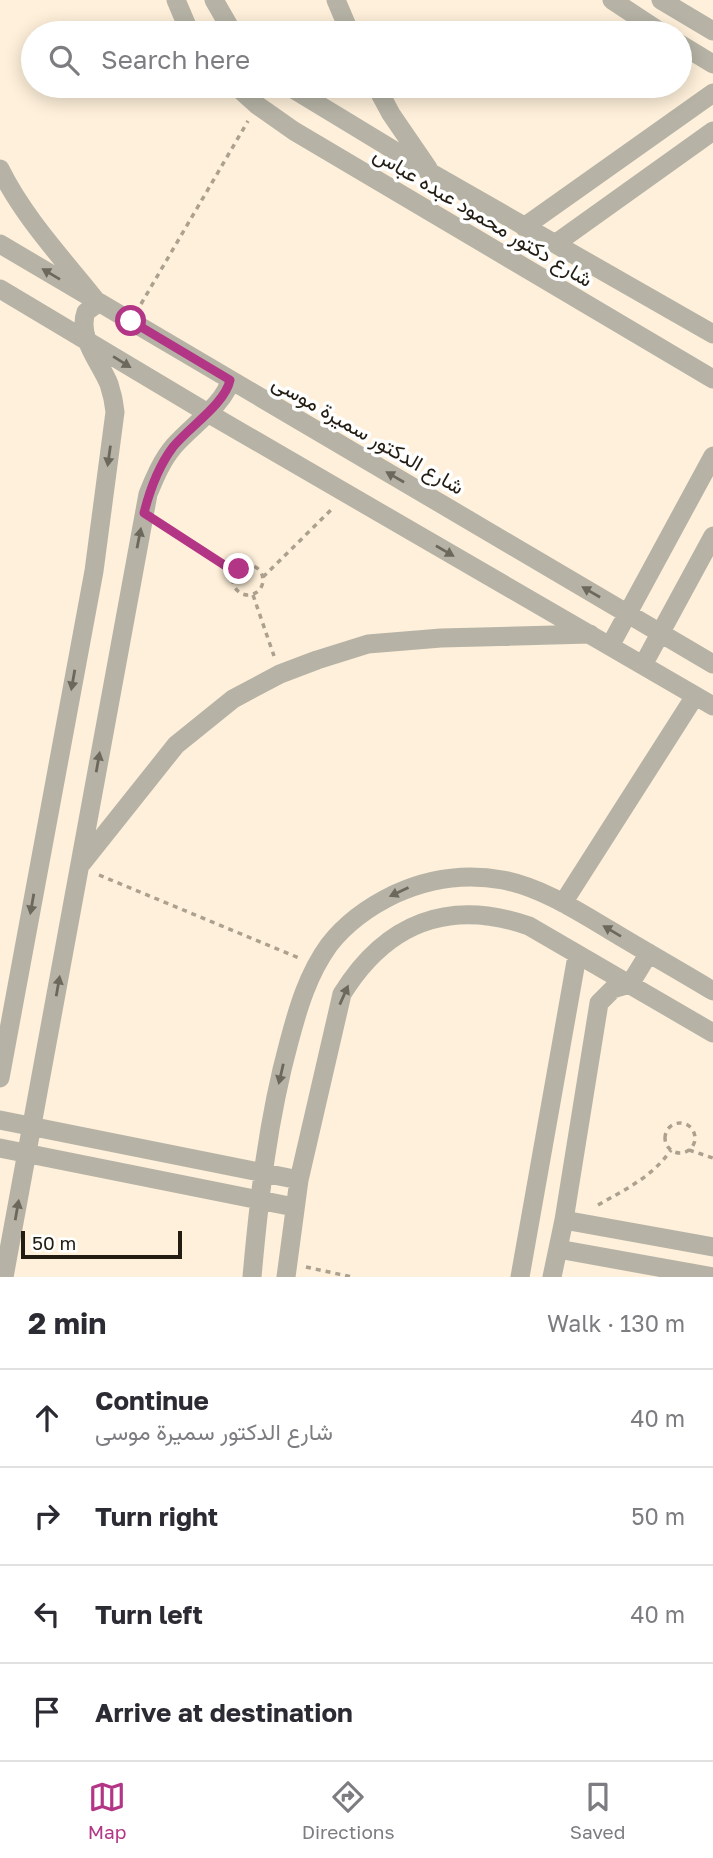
<!DOCTYPE html>
<html lang="en">
<head>
<meta charset="utf-8">
<style>
	:root { --surface:#fff; --page:#f7f7f7; --text:#2b2b33; --muted:#7c7c81; --line:#e1e1e2; --accent:#b33686 }
	body { margin:0; font-family:"Golos Text",Vazirmatn,sans-serif; background:var(--page); color:var(--text) }
	.scale { position:absolute; left:21px; bottom:18px; width:161px; box-sizing:border-box; padding-left:7px; border:4px solid #221c12; border-top:0; font-size:19px; line-height:24px; white-space:nowrap; color:#221c12; -webkit-text-stroke:5px #fff; paint-order:stroke }
	.stop { position:absolute; width:21px; height:21px; margin:-16px; border:5px solid #b33686; border-radius:50%; background:#fff }
	.stop.end { background:#b33686; border-color:#fff; box-shadow:0 2px 7px #0008 }
	.list { margin:0; padding:0; list-style:none }
	h2 { display:flex; justify-content:space-between; align-items:center; height:91px; margin:0; padding:0 28px; font-size:30px }
	h2 small { font-size:23px; font-weight:400; color:var(--muted) }
	.list li { display:grid; grid-template-columns:46px 1fr auto; gap:21px; align-items:center; box-sizing:border-box; height:98px; padding:0 28px; border-top:2px solid var(--line) }
	.list b { display:block; font-size:26px; white-space:nowrap }
	.list p { margin:0; font-size:23px; white-space:nowrap; color:var(--muted) }
	.list em { font-size:23px; font-style:normal; color:var(--muted) }
	.icon { flex:none; width:38px; height:38px; fill:none; stroke:currentColor; stroke-width:2; stroke-linecap:round; stroke-linejoin:round }
	.map { position:relative; flex:none; width:713px; height:1277px; overflow:hidden }
	.search { position:absolute; background:var(--surface); box-shadow:0 4px 18px #0003; left:21px; right:21px; top:21px; height:77px; display:flex; align-items:center; gap:18px; box-sizing:border-box; padding:0 24px; border-radius:38px; color:var(--muted); font-size:26px }
	.sheet { height:483px; background:var(--surface) }
	nav { display:flex; justify-content:space-around; align-items:center; box-sizing:border-box; height:98px; border-top:2px solid var(--line); background:var(--surface); font-size:19px; color:var(--muted) }
	nav a { display:grid; justify-items:center; gap:4px }
	nav .on { color:var(--accent) }
	.map>svg:first-child { display:block }
</style>
</head>
<body>
<div class="map">
<svg width="713" height="1277" viewBox="0 0 713 1277">
	<rect width="100%" height="100%" fill="#fef0da"/>
	<g fill="none" stroke-linecap="round" stroke-linejoin="round">
		<!-- path -->
		<path stroke="#aca18f" stroke-width="3.5" stroke-dasharray="5 5" stroke-linecap="butt" d="M141,304L248,121
			M164,526L235,572
			M233 580a15 15 0 1 1 30 0a15 15 0 1 1-30 0Z
			M263,577L334,507
			M253,595L274,656
			M99,875L299,958
			M665 1138a15 15 0 1 1 30 0a15 15 0 1 1-30 0Z
			M689,1150L713,1158
			M598,1205C626,1189 652,1177 671,1150
			M306,1267L352,1277"/>
		<!-- street -->
		<path stroke="#b6b3a6" stroke-width="19" d="M176,0L190,33
			M214,0L233,33
			M336,0L350,33
			M612,0L662,33
			M661,0L713,31
			M680,44L713,64
			M236,86L257,105L294,131L713,379
			M288,86L433,174L713,334
			M376,86L391,114L428,168
			M0,169C24,218 64,260 98,303L86,312C77,337 100,362 109,384C112,393 114,402 115,412L94,571L0,1078
			M524,227L713,93
			M0,244L713,664
			M555,244L713,131
			M0,289L206,412L713,706
			M610,646L713,456
			M643,665L713,536
			M82,863L176,745L233,699L280,674L317,660L368,644L441,638L590,634
			M563,903L695,696
			M0,1120L299,1180
			M0,1148L294,1207
			M564,1220L713,1247
			M558,1249L713,1277
			M4,1277L148,494C155,477 162,460 174,446C190,427 226,403 230,380
			M252,1277C259,1198 268,1119 289,1042C298,1008 308,974 329,945C346,923 370,906 395,894C430,878 466,873 503,880C543,888 579,912 613,932C646,952 680,971 713,991
			M286,1277L299,1180L342,994C386,923 449,898 529,926L713,1033
			M520,1277L577,956
			M552,1277L564,1220L599,1003L613,989L630,984L649,953"/>
	</g>
	<!-- one-way arrows -->
	<defs><path id="oneway-solid" d="M-6-.8H1V-3.2L6.5 0L1 3.2V.8H-6Z" transform="scale(1.75)"/></defs>
	<g fill="#6c685c">
		<use href="#oneway-solid" transform="translate(51 274) rotate(-149)"/>
		<use href="#oneway-solid" transform="translate(122 362) rotate(32)"/>
		<use href="#oneway-solid" transform="translate(109 456) rotate(98)"/>
		<use href="#oneway-solid" transform="translate(395 477) rotate(-150)"/>
		<use href="#oneway-solid" transform="translate(139 538) rotate(-79)"/>
		<use href="#oneway-solid" transform="translate(445 551) rotate(30)"/>
		<use href="#oneway-solid" transform="translate(591 592) rotate(-150)"/>
		<use href="#oneway-solid" transform="translate(73 680) rotate(100)"/>
		<use href="#oneway-solid" transform="translate(98 762) rotate(-80)"/>
		<use href="#oneway-solid" transform="translate(399 892) rotate(155)"/>
		<use href="#oneway-solid" transform="translate(32 904) rotate(100)"/>
		<use href="#oneway-solid" transform="translate(612 931) rotate(-149)"/>
		<use href="#oneway-solid" transform="translate(58 986) rotate(-80)"/>
		<use href="#oneway-solid" transform="translate(344 995) rotate(-66)"/>
		<use href="#oneway-solid" transform="translate(281 1074) rotate(103)"/>
		<use href="#oneway-solid" transform="translate(17 1210) rotate(-80)"/>
	</g>
	<g fill="none" stroke-linecap="round" stroke-linejoin="round">
		<!-- route -->
		<path stroke="#b33686" stroke-width="9" d="M131,321L230,380C225,404 189,427 173,447C158,467 150,489 144,513L235,572L239,569"/>
	</g>
	<g text-anchor="middle" stroke-width="7" stroke-linejoin="round" paint-order="stroke">
		<!-- street labels -->
		<g font-size="21" fill="#221c12" stroke="#fff">
			<text transform="translate(483 217) rotate(31)" y="7">شارع دكتور محمود عبده عباس</text>
			<text transform="translate(368 435) rotate(30)" y="7">شارع الدكتور سميرة موسى</text>
		</g>
	</g>
</svg>
<div class="scale">50 m</div>
<div class="stop" style="left:131px;top:321px"></div>
<div class="stop end" style="left:239px;top:569px"></div>
<div class="search"><svg class="icon" aria-label="search" viewBox="0 0 24 24"><circle cx="10" cy="10" r="6"/><path d="M15 15l6 6"/></svg>Search here</div>
</div>
<section class="sheet">
<h2>2 min<small>Walk · 130 m</small></h2>
<ul class="list">
<li><svg class="icon" aria-label="ahead" viewBox="0 0 24 24"><path d="M12 20V5M6 11l6-6 6 6"/></svg><div><b>Continue</b><p>شارع الدكتور سميرة موسى</p></div><em>40 m</em></li>
<li><svg class="icon" aria-label="right" viewBox="0 0 24 24"><path d="M7 20v-9h11M14 6l5 5-5 5"/></svg><div><b>Turn right</b></div><em>50 m</em></li>
<li><svg class="icon" aria-label="left" viewBox="0 0 24 24"><path d="M17 20v-9H6M10 6l-5 5 5 5"/></svg><div><b>Turn left</b></div><em>40 m</em></li>
<li><svg class="icon" aria-label="arrive" viewBox="0 0 24 24"><path d="M6 21V4h12l-3 4 3 4H6"/></svg><div><b>Arrive at destination</b></div></li>
</ul>
</section>
<nav>
<a class="on"><svg class="icon" aria-label="map" viewBox="0 0 24 24"><path d="M3 6l6-2 6 2 6-2v14l-6 2-6-2-6 2zM9 4v14M15 6v14"/></svg>Map</a>
<a><svg class="icon" aria-label="directions" viewBox="0 0 24 24"><path d="M12 3l9 9-9 9-9-9zM9 14v-3h6M13 9l2 2-2 2"/></svg>Directions</a>
<a><svg class="icon" aria-label="saved" viewBox="0 0 24 24"><path d="M7 4h10v16l-5-4-5 4z"/></svg>Saved</a>
</nav>
</body>
</html>
